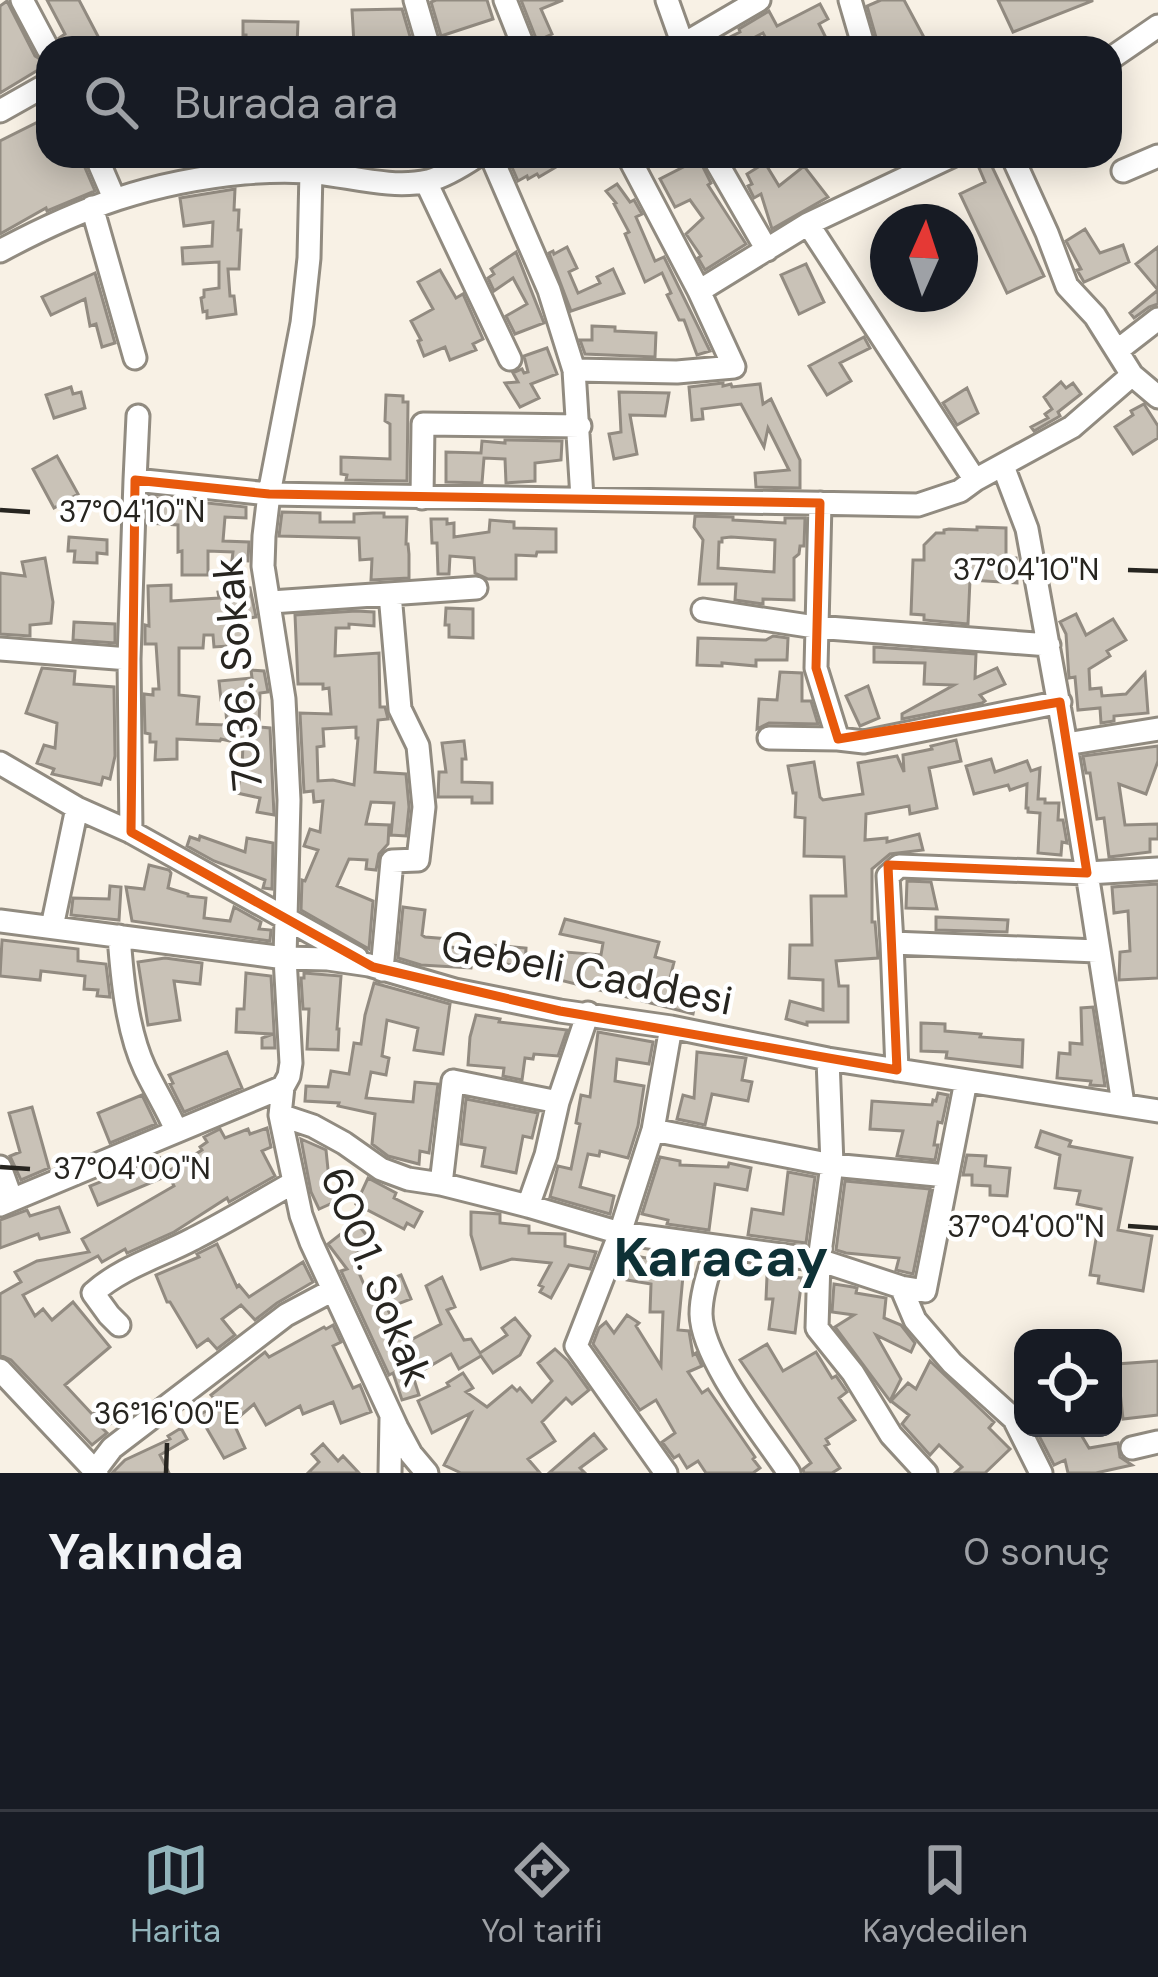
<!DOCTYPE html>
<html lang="tr">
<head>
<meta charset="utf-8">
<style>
	:root { --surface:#171b24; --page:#242831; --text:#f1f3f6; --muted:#9ea1a6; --line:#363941; --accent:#93b5bc }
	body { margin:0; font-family:"DM Sans",sans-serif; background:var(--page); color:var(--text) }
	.controls { position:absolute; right:36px; bottom:36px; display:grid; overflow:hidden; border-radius:24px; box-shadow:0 6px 30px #0003 }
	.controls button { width:108px; height:108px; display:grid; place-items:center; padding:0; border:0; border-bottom:3px solid var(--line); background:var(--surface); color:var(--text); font:60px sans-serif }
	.compass { position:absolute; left:870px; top:204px; width:108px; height:108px; border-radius:50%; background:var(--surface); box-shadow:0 6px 30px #0003; rotate:3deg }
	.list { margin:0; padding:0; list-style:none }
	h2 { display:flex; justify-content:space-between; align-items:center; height:156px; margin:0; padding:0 48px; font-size:51px }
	h2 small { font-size:39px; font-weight:400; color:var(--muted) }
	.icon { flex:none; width:66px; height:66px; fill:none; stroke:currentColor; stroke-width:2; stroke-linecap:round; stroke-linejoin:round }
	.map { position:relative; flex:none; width:1158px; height:1473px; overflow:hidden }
	.search { position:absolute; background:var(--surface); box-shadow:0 6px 30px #0003; left:36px; right:36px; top:36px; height:132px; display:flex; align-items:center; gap:30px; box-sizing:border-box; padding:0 42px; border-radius:36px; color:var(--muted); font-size:45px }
	.sheet { height:336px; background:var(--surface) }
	nav { display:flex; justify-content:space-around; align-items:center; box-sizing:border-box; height:168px; border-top:3px solid var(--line); background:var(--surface); font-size:33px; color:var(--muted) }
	nav a { display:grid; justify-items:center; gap:6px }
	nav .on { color:var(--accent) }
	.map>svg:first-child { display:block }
</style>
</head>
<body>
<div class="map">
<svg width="1158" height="1473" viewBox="0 0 1158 1473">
	<rect width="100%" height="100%" fill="#f8f1e5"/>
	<!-- building -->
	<path fill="#c9c2b7" stroke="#928b81" stroke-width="3" fill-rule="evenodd" d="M47,0H79L102,44L95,48H63L59,38L65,34Z
		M436,0H487L493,19L441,36L431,2Z
		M521,0H563L541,9L552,34L537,41Z
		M881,0H904L927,43L914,48H879L867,6Z
		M998,0H1092V1L1013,32Z
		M7,1L35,56L48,64L0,93V6Z
		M820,4L828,19L819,24L831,48H771L763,33L734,48H708L740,32L739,29L769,11L777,26Z
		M402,9L412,43L354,44L352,10Z
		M243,21L298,22L297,45H266V40H246V35H243Z
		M48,117V156H80L95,191L47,211L46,208L0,234V141Z
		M512,156H549L556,167L539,177L537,174L528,179L527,176L518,181L508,158Z
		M974,156H987L1044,276L1007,293L960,194L985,182Z
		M699,159L711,183L708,185L746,244L705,270L698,258L701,256L686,234L703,218L690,200L675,207L660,179Z
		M765,163L779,186L804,166L828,197L772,229L761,194L754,198L748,186L752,184L747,174Z
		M617,184L630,202L634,200L642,214L636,217L655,261L664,257L710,351L697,355L684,320H679L667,295L671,293L662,273L645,282L625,234L629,232L614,204L616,203L606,191Z
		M235,189L234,210H239L238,230H241L239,269H228L230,296H234L236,314L207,318V311L203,312L201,298L204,297V290L219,288V262L183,264L182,248L212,246L213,222L184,226L180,198Z
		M1085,229L1100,253L1123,245L1129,262L1084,282L1077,270L1081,269L1066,241Z
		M567,247L577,268L569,272L578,293L600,283L597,277L613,269L624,293L571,311L549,253L553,251L554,254Z
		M1158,247V304L1149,307L1134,318L1130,313L1158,290L1136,264Z
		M516,252L544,323L515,334L506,316L527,304L513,278L494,291L488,278L494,274L491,269Z
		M806,264L824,302L799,314L781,275Z
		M440,270L456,298L463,294L483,339L473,344L476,350L450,360L445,347L424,356L418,341L421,340L411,321L433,309L418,282Z
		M95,273L115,343L102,347L96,324L90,326L85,299L51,315L42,297Z
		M592,326L615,327V331L656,333L655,357L585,354L580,340H592Z
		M864,337L870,348L840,363L851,381L827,395L809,366Z
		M547,348L557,374L531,384L539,398L520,407L505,383L518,382L513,373L522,369L524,373L528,372L524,356Z
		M1061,382L1066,388L1073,383L1081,394L1058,412L1060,416L1034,431L1031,427L1048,418L1045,414L1052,409L1044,397Z
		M723,383V386L731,384L732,387L760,384L763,404L771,399L800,460V488L756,487L755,473L789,470L768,428L764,447L741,404L702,409L703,419L692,420L689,387Z
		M71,387L73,394L81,392L85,408L54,418L46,395Z
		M967,388L978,413L957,425L943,403Z
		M619,392L669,393L665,416L630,415L637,454L614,459L609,434L621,432Z
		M386,395L403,396V402H408L407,481L346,480L347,475L341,474V457L390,459V424L385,421Z
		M1144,404L1158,426V438L1133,454L1115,427L1133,415L1131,411Z
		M505,440L562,441L561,460L535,463V481L506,483L505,459L484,458L482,483L446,482V452L481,453L482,441L505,443Z
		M57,456L78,494L54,508L33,469Z
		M149,497L246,507V518L225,517L223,541L249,542L248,561L232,560L233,552L208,551V575H182V551L178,552V525L149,523Z
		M282,512L320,513V522H354V514L373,513H384V517H407L406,544H408L409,554V578L371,580L372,559L360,560L359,538L279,536Z
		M695,516L733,517V520L785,523V518H805L804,546H800L799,554L794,558V600L763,599V604L735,600L736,584H699L703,540L694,527ZM731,537L775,540L774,572L718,568L719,542H722V538Z
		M431,519H447V524L454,523V537L489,532L490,520L514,522V528L556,529V552H537L536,556L516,555V579H488L475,573L474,558L450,556L449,574H438L437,543H432Z
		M977,527L1006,528V558H1016L1017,583L970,580L968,624L924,620V615L911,614L913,560H924V545L936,533H944V530L949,529L977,530Z
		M69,537L107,540V554L97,553V563L74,562L75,551H68Z
		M45,558L53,602L51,623L30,625V636L0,634V573L25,576L22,562Z
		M171,585V601L219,598L218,592L250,588L256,617L243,619V645L214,647L213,635H204L203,648H179V695L199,697L197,724L227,725L225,700H221L219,681L252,678L251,670L264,671L268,692L260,693L259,727L270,728L274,815L257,812L260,798L237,793L242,768L243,744L221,739L220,741L177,739V759L155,760L156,742H150V734L145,733L144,694L153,695V689H159L156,644H145V625L149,626L148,586Z
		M446,608L473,609V638L449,637V625H445Z
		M356,611L374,612V626L349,624V628H336L335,656L379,653L380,707H385L388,719L378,720L375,772L406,774L409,807L406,836L391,835L394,803L371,802L366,824L389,825L388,844L379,854L376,870L366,869L367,860L349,859L337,886L373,901L369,949L301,910L302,880L305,881L318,850L304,846L310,829L320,832L323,801L314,802L313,791L304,792L300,713L331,714L329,688L323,689V684H298L295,615ZM356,727V738H358L354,785L333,780L318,781L317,747L324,746L323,729Z
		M1076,614L1086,635L1113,619L1126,640L1107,651L1110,656L1089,669L1090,689L1101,688L1102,696L1126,694L1145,673L1148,713L1114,716V721L1101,723L1100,708L1078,710L1075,677L1069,678L1066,634L1060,622Z
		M74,622L115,624V643L73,640Z
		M773,636L788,638L787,660H756V666L722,663V666L697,665L698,638L766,640Z
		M874,647L976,654L975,678L997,668L1005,684L980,695L985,701L982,703L902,719V714L954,685L924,684L925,663L874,662Z
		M42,668L75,671L74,684L114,687L115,756L110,779L103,777L101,785L52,774L54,769L37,763L44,745L55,748L57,723L26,713Z
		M780,672L802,673V701H811L818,724L769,723L757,729L759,699L777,700Z
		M868,686L879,718L860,726L846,696Z
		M956,740L961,761L929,768L937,808L910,814L909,806L866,814L865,840L887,838V842L919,834L923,850L890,854L872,869V922H875L878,958L836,961L839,986H848V1022H807V1025L786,1019L790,1001L823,1010V980L789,978L790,945H812L811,896H846L844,857L804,856L805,818L795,817L796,793H793L788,766L814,762L820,797L823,800L863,794L858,763L897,756L904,772L903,755L932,749L931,746Z
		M464,741L466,759H462V782L492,783V803H472V797H438L439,772H446L442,743Z
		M1158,746V761L1146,794L1119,784L1125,825L1158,824V839H1150V852L1109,857L1104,818L1097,819L1090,773H1086L1083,756Z
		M991,759L995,772L1027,761L1031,771L1040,768L1038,799H1045V803H1059L1058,820H1063L1067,843L1062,842L1061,855L1038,853L1040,813L1028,812V808H1026L1027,784L1010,790L1008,785L974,794L966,766Z
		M200,836L245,852L247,838L273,843L272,889L263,888L265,880L214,861L187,846L190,837L199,840Z
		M149,865L169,870L171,873L168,888L188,894V896L206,898L204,918L230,921L234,907L261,922L259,929L271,930L270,941L132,921L126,887L144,889Z
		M907,881L931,882L937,909L906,908Z
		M1158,884V978L1119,980L1120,952L1130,951L1128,911L1114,913L1112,887Z
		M110,886L121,887L119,920L71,915L73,898L109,899Z
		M403,907L425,910L422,935L425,937L449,939V947L490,950L491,945L526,948L525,966L472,961L471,968L421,965L398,958Z
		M936,917L1008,920L1007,932L936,930Z
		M565,919L659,942L655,957L674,962L669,982L689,986L688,996L696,998L693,1014L548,977L554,951L601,955L603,943L560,934Z
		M2,940L78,949V961L106,964L110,997L97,996L98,990L84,989L85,976L41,971L40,980L0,976Z
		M165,958L202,963L200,984L174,981L180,1020L148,1025L138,962Z
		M246,973L271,976L275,1048H262V1038L273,1034L236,1032L237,1009H244Z
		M304,973L341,976L337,1029H339L338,1050L307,1049L309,1009H303L301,978H304Z
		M374,983L450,1004L443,1054L414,1050L418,1028L387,1020L382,1056L389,1058L386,1075L371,1072L366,1098L413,1102L415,1082L438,1084L429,1153L420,1151L419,1164L388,1156L372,1144L375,1114L338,1106L339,1103L305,1101L306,1086L328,1087L331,1071L349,1074L354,1043L361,1044L365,1015Z
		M1093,1007L1105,1086L1090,1085L1091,1081L1057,1078L1059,1053L1070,1054V1043L1082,1044L1081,1008Z
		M476,1015L500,1019L499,1022L567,1030L558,1056L534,1054L533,1059L525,1058L522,1080L503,1076L504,1068L468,1065L470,1037Z
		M921,1023L945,1024V1031L981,1034L980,1037L1023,1040L1022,1067L946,1058L947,1052L921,1051Z
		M598,1032L653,1042L649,1064L617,1059L615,1081L644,1086L638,1126L628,1158L600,1151L599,1156L588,1154L580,1187L614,1196L610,1214L550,1197L558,1166L571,1169L580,1124L576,1123L581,1095L590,1097Z
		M227,1052L242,1088L184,1112L170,1084L173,1083L169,1075Z
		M697,1052L746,1058L742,1080L752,1082L748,1101L712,1094L705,1125L677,1119L683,1095L694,1098Z
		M938,1093L948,1095L942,1123L938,1122L934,1145H938L935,1160L897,1156L903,1131L870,1129L872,1101L932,1105L933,1100L936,1101Z
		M142,1095L156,1124L110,1143L98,1113Z
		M466,1099L538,1113L532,1138L523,1136L516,1173L482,1166L485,1148L461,1144Z
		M32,1107L49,1168L21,1180L10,1156L20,1152L9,1113Z
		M267,1128L271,1147L262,1151L275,1176L229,1202L227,1198L174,1232L127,1253L125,1249L102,1262L98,1256L23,1295L35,1316L43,1309L52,1320L73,1302L110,1347L65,1385L92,1414L116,1402L124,1417L102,1428L107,1433L92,1445L11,1360L0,1355V1294L21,1282L15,1272L37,1261L89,1252L82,1239L174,1186L167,1172L202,1150L200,1147L207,1142L204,1137L220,1129L225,1138L248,1129L250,1134Z
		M1041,1131L1071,1141L1069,1146L1132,1158L1118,1230L1152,1236L1143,1291L1098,1283L1099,1276L1090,1275L1101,1209L1077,1204L1080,1191L1055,1188L1060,1155L1036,1147Z
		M301,1139L326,1150L330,1189L339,1200L319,1209L311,1192Z
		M967,1155L986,1156L985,1166L1010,1168L1007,1196L990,1195V1186L972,1185V1175H963Z
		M660,1157L680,1161V1165L728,1167L729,1163L751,1168L747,1190L715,1184L709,1230L667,1224L668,1220L642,1214Z
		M160,1158L167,1176L98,1205L90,1186Z
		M788,1172L815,1177L806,1243L748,1235L752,1209L783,1214Z
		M368,1178L396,1193L394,1198L422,1212L414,1227L407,1223L404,1229L356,1204Z
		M845,1181L930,1189L913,1274L896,1270L899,1258L846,1253L836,1250Z
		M59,1207L69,1232L40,1239L38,1234L0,1248V1220L27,1210L30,1216Z
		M471,1212L500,1214V1223L529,1226V1233L565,1234V1246L596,1252L590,1269L569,1265L551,1298L540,1292L543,1287L539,1285L551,1263L512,1259L481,1269L471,1235Z
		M356,1222L372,1242L352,1257L366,1289L401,1275L411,1299L387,1308L405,1343L441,1324L426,1286L442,1277L455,1307L447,1310L464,1340L471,1339L480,1353L507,1335L502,1328L515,1318L530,1336L520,1355L493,1373L481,1356L459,1369L451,1354L413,1376L419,1395L402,1400L393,1373L389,1375L341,1271L347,1269L328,1244Z
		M217,1244L237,1287L239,1285L249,1297L303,1262L313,1282L277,1303L255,1320L241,1305L222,1319L235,1335L217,1349L208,1339L197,1347L170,1302H167L156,1275L199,1257L197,1254Z
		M630,1255L684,1265L678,1330L689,1331L693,1355L696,1353L702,1366L688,1372L702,1393L708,1389L755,1457L753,1459L760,1468L753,1473H706L698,1461L687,1468L679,1455L674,1458L662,1442L675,1433L656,1400L640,1410L593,1344L599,1328L606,1322L614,1333L627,1315L639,1323L636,1326L661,1366L663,1312H650L651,1284L627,1280Z
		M767,1276L802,1278L795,1333L769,1329L773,1299H766Z
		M834,1284L853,1287L857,1288L856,1293L886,1298L884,1318L901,1325L915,1343L911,1352L876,1335L901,1379L890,1401L835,1327L854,1315L832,1312Z
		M333,1325L341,1342L333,1346L353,1388L360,1385L371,1412L341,1423L333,1402L303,1414L300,1406L266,1425L254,1404L233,1422L245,1448L224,1458L199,1415L219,1404L211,1395L265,1352L269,1357L324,1327L326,1329Z
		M767,1344L783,1371L816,1352L832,1378L836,1376L847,1392L839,1398L855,1420L826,1439L829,1444L825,1446L840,1468L832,1473H804L803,1469L811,1463L740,1360Z
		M555,1349L568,1361L589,1390L572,1404L566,1398L542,1422L555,1441L528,1459L540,1473H461L444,1465L471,1413L432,1433L418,1401L449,1386L447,1383L463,1373L473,1388L466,1392L487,1407L512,1386L517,1391L520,1388L532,1402L552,1381L538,1363Z
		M930,1361L994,1422L989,1428L1010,1449L985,1473H955L962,1467L939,1445L930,1455L902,1424L909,1415L891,1401L908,1383L916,1389Z
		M1158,1361V1415L1123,1419L1117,1364Z
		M181,1428L187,1439L160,1455L169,1473H112L125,1460L170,1439L168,1436Z
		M1035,1428H1077L1089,1448L1118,1443L1120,1457L1132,1465L1096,1473H1068L1065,1460L1054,1465Z
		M594,1434L606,1449L580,1468L585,1473H549Z
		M323,1444L338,1461L343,1456L359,1473H308L319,1462L312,1454Z"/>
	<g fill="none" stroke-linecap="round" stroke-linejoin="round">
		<defs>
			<path id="minor" d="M22,0L48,49
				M415,0L429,48
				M505,0L524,48
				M667,0L683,45
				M850,0L864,48
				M677,48L759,0
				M1110,59L1158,26
				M0,111L48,84
				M96,156L114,198
				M491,156L549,290L574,370L582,498
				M713,156L767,250
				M1012,156L1047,233L1067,286L1095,316L1132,375L1158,397
				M1123,171L1158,156
				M311,172L309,258L302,323L269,494L264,536L263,566L284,699L289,800L285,958L291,1063L289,1076L283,1087L280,1115L301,1215L311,1242L397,1428L411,1454L427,1473
				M426,182L510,359
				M92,207L135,358
				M808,224L975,480
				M0,251C82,207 150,182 244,173C268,171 294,170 318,173C353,177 393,189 428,181C446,176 462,166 477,156
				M699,291L808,224L952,156
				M1118,350L1158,319
				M574,370L677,372L734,367L699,291L628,156
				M1003,466L1027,529L1066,744
				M135,480L138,416
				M422,498L423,424L580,426
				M820,503L816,668L838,739L864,742L1060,702
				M271,602L476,588
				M703,610L815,627L1049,645
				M0,649L129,659
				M769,738L838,739
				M0,763L77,808L131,832L357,958
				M131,832L129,659L135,480L269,494L918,505L960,491L975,480L1072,427L1132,375
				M0,921L285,958L328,959L369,965L455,990L560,1011L671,1027L828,1059L1158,1111
				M52,927L77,808
				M119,936C122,977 127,1031 145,1069C155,1090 167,1109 176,1130
				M892,943L888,876L899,866L1087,873L1066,744L1158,729
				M382,970L392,861L418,860L424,807L418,746L400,709L390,594
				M828,1059L832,1165L819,1260L817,1328L853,1373L891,1435L926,1473
				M897,1070L892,943L1097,951
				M1123,1104L1087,873L1158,869
				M280,1115L313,1126L344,1143L381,1169L408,1179L441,1184L528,1206L620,1233L819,1260L901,1287L925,1291L966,1081
				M653,1130L832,1165L947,1176
				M0,1167L12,1200
				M441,1184L453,1081L558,1102
				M0,1205L283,1087
				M528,1206L546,1155L558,1102L588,1013
				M716,1248C710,1269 701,1292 701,1314C702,1359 763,1434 789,1473
				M901,1287L915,1320L952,1363L1014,1419L1041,1473
				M119,1325L109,1315L93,1293C122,1267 159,1257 193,1239C227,1222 259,1202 293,1183
				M0,1370L97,1473
				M1132,1448L1158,1442
				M93,1473L112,1448L286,1315L333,1290
				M390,1473L391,1418
				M666,1473L576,1346L620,1233L653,1130L671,1027"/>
		</defs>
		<!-- minor casing -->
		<use href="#minor" stroke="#918b80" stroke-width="27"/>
		<!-- minor -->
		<use href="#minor" stroke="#fff" stroke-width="21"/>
	</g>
	<!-- marked area -->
	<path fill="none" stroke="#e8590c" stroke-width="9" stroke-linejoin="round" d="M135,480L269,494L820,503L816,668L838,739L1060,702L1087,873L888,865L897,1070L560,1011L373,967L131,832Z"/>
	<!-- ticks -->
	<path fill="none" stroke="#272520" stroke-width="4.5" d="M0,510L30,512M1128,570L1158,571M0,1167L30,1169M1128,1226L1158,1228M166,1473L167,1443"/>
	<g text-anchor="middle" stroke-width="9" stroke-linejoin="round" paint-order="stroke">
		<!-- street labels -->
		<g font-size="42" fill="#272520" stroke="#fff">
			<text transform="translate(237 674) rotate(-95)" y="15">7036. Sokak</text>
			<text transform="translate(587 972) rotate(11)" y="15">Gebeli Caddesi</text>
			<text transform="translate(377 1276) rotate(68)" y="15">6001. Sokak</text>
		</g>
		<!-- district labels -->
		<g font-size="54" font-weight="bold" fill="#0e3136" stroke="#fff">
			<text x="721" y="1276">Karacay</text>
		</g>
	</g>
	<g font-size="30" text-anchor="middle" fill="#272520" stroke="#fff" stroke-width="9" stroke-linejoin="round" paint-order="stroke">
		<text x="132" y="522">37°04'10"N</text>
		<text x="1026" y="580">37°04'10"N</text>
		<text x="132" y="1179">37°04'00"N</text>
		<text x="1026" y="1237">37°04'00"N</text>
		<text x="167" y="1424">36°16'00"E</text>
	</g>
</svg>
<div class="controls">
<button><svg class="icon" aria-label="locate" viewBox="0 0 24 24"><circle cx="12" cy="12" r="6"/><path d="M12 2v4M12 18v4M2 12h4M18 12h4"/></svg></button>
</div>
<svg class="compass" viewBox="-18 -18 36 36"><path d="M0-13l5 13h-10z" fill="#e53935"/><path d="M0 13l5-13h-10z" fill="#9ea1a6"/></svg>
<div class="search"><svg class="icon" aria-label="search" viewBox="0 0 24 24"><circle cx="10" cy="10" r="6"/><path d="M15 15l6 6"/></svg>Burada ara</div>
</div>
<section class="sheet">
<h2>Yakında<small>0 sonuç</small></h2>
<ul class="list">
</ul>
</section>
<nav>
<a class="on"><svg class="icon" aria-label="map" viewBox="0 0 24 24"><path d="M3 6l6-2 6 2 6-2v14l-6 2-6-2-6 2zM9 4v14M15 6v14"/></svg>Harita</a>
<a><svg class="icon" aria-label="directions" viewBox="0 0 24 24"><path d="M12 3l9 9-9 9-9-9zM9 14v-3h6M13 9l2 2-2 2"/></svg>Yol tarifi</a>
<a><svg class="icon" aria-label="saved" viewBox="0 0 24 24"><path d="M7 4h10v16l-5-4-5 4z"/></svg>Kaydedilen</a>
</nav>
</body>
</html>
